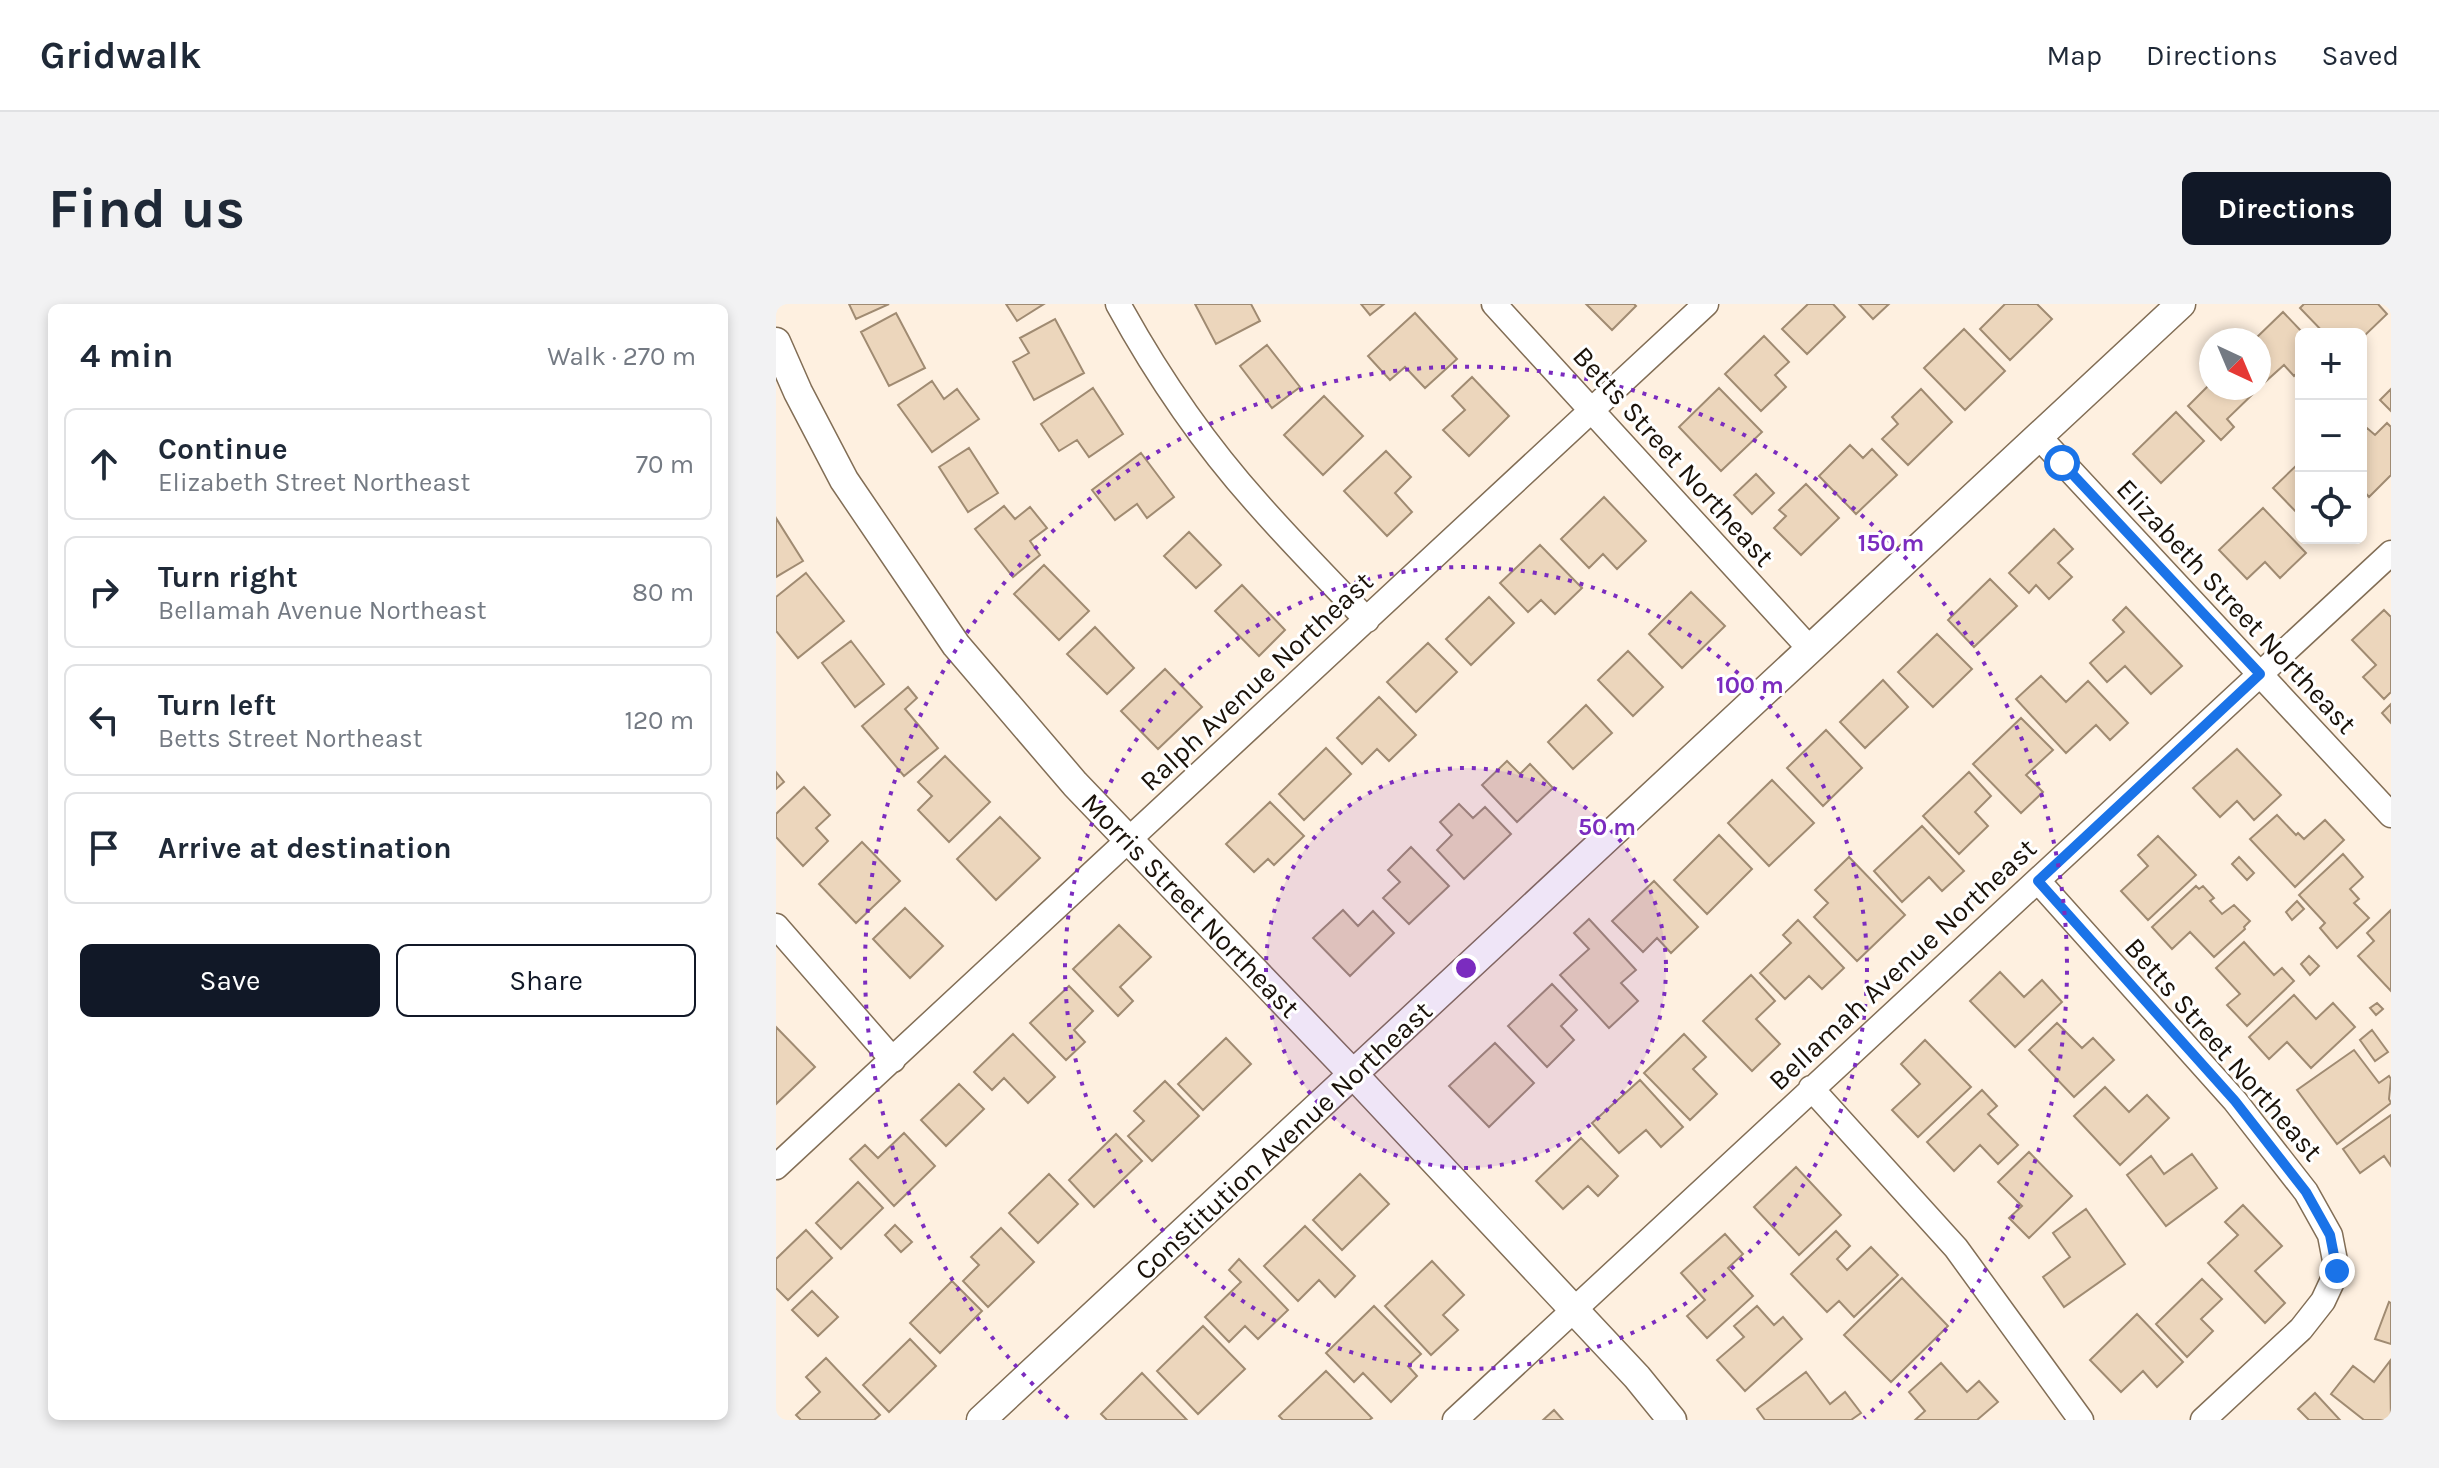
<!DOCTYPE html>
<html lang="en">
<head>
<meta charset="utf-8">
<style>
	:root { --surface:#fff; --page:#f2f2f3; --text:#1f2937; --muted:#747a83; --line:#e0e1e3; --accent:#111827 }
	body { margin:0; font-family:Karla,sans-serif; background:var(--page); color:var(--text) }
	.controls { position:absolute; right:24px; top:24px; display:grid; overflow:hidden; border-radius:12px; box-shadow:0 4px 12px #0003 }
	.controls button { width:72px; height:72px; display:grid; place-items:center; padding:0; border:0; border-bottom:2px solid var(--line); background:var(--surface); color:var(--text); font:40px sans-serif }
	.compass { position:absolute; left:1423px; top:24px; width:72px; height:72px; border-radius:50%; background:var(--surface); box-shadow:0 4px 12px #0003; rotate:136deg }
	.stop { position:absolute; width:24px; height:24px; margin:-18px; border:6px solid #1a73e8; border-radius:50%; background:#fff }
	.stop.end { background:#1a73e8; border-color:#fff; box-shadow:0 2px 8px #0008 }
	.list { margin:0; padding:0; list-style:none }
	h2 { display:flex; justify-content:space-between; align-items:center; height:104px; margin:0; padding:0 32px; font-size:34px }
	h2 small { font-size:26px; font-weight:400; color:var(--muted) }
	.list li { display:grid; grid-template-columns:52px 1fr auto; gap:24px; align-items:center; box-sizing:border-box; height:112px; margin:0 16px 16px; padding:0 16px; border:2px solid var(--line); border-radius:12px }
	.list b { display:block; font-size:30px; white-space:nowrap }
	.list p { margin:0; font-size:26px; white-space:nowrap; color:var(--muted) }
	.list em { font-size:26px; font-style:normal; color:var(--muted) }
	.actions { display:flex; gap:16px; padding:24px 32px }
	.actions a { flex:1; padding:18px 0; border:2px solid var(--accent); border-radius:12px; text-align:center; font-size:28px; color:var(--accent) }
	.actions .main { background:var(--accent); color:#fff }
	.icon { flex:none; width:44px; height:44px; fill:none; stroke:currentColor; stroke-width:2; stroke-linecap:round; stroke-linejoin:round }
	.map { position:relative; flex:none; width:1615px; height:1116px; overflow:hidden; border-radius:12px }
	header { display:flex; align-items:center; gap:48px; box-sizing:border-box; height:112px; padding:0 40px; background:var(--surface); border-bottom:2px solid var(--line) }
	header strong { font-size:38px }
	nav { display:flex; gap:44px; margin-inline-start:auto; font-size:28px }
	.intro { display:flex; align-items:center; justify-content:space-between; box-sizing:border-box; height:192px; padding:0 48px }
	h1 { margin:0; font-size:56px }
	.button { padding:20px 36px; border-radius:12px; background:var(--accent); color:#fff; font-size:28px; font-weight:700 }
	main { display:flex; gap:48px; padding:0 48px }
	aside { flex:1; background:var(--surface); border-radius:12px; box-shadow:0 4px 12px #0003 }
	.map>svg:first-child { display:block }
</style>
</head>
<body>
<header>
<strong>Gridwalk</strong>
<nav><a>Map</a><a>Directions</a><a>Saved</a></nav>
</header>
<div class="intro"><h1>Find us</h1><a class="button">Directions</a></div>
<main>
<aside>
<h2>4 min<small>Walk · 270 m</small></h2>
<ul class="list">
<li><svg class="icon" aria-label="ahead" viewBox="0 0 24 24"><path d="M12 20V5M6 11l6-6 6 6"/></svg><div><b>Continue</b><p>Elizabeth Street Northeast</p></div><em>70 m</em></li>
<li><svg class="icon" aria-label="right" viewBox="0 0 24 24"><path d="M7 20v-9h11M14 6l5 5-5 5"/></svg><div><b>Turn right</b><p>Bellamah Avenue Northeast</p></div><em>80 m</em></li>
<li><svg class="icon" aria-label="left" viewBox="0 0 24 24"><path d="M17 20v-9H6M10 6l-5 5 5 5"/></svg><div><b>Turn left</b><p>Betts Street Northeast</p></div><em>120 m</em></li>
<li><svg class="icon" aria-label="arrive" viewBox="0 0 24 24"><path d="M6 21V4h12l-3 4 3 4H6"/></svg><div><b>Arrive at destination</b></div></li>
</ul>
<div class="actions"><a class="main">Save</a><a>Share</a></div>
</aside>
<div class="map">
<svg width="1615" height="1116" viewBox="0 0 1615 1116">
	<rect width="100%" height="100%" fill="#fef0e0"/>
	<!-- building -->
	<path fill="#ecd6bc" stroke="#a08b72" stroke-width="2" d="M73,0H113L80,15Z
		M230,0H268L241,17Z
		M419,0H475L484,17L440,40Z
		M585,0H608L594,11Z
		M810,0H858L860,2L836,26Z
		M1032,0H1057L1069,13L1031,50L1006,25Z
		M1083,0H1113L1097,15Z
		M1229,0H1261L1276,15L1234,56L1204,25Z
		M1528,0H1602L1611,10L1585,35V30L1565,28L1549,30L1524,4Z
		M1507,8L1528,30H1525V65L1518,72L1508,61L1489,78L1483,72V36H1478Z
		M120,9L149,64L113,82L85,28Z
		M639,9L681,55L649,84L629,63L614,76L592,52Z
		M279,15L308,69L258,96L237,58L253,49L244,34Z
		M1188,25L1229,67L1189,106L1148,64Z
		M988,32L1013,58L999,71L1010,83L985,107L949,70Z
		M491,41L524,83L496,104L464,62Z
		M696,73L733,112L693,152L667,126L689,106L676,92Z
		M156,77L168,95L181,85L203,115L156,148L122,101Z
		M1435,79V84H1480L1481,86L1451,115L1458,123L1445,136L1412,102Z
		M317,84L347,130L313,153L301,136L283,147L265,120Z
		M943,84L986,128L945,167L903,123Z
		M1145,85L1176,118L1132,161L1106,135L1122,120L1116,113Z
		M1615,85V107L1604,96Z
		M548,92L587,132L547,171L508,131Z
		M1400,108L1428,137L1385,179L1357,150Z
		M1611,119L1615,123V171L1593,193L1585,184V130L1591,124L1599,131Z
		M1074,141L1087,154L1096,145L1121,171L1080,210L1043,172Z
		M193,144L222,189L192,208L163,163Z
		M610,147L635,173L619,189L636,208L611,232L568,187Z
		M365,149L398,193L371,214L361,200L339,216L316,186Z
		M1525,157V213L1497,184Z
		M980,170L998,189L976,210L958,191Z
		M1030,180L1063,214L1025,251L998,224L1010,212L1003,206Z
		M828,193L870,237L841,265L827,250L813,264L785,235Z
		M228,202L239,215L254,203L271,224L254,237L264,251L237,273L199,225Z
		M1487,204L1530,249L1504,274L1489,258L1471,275L1443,246Z
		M0,214L27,257L0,273Z
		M1278,225L1297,245L1282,259L1296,273L1273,295L1260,281L1253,289L1233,269Z
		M413,228L445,261L420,284L388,252Z
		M764,241L806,284L779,310L765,296L752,308L724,279Z
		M268,261L313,307L283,336L238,290Z
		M30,269L68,317L22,354L0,327V293Z
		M1214,275L1241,302L1198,343L1172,316Z
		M466,281L509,326L483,352L439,307Z
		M915,288L949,322L906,364L873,330Z
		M713,293L738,319L695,361L670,335Z
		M1350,303L1406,362L1375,390L1349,362L1331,378L1314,359L1348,328L1337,316Z
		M1608,306L1615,313V388L1608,395L1587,373L1600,361L1576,336Z
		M319,323L358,364L331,390L291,350Z
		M1161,330L1196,365L1157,403L1122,368Z
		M75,337L108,380L79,403L46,359Z
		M652,339L681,368L640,408L611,378Z
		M852,347L887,383L857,412L822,376Z
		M389,365L426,403L382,445L345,407Z
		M1265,372L1290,398L1312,377L1352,419L1334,436L1320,421L1290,449L1240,395Z
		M1107,376L1132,403L1089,444L1064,418Z
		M132,383L141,394L129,405L162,444L128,472L86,422Z
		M603,393L640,431L613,457L601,445L586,460L561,434Z
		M1615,400V419L1606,409Z
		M810,401L836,429L797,465L772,438Z
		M1245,414L1277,446L1250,471L1267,488L1245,509L1197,460Z
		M1050,426L1086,464L1047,502L1011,464Z
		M550,444L575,470L528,516L503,490Z
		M1461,445L1505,491L1478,516L1461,497L1444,513L1417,484Z
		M169,452L214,498L173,538L142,506L156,492L142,478Z
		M731,457L744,470L754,460L777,484L741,518L706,481Z
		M0,468L8,478L0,485Z
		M1193,468L1215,492L1199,508L1212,522L1183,550L1147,512Z
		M996,476L1038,519L993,562L952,519Z
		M28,483L54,511L40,524L52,537L27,562L0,533V510Z
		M494,498L528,532L498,561L492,555L478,568L450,540Z
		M683,500L697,514L709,503L735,530L688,575L661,546L676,531L664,518Z
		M1501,511L1520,531L1522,529L1528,535L1549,516L1568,536L1519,583L1474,535Z
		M224,513L264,554L220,596L181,555Z
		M1146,522L1188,567L1166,587L1153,573L1126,598L1098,567Z
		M943,531L976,565L931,610L898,576Z
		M1382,532L1420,571L1372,616L1345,587L1372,562L1362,551Z
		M86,538L124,577L80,619L43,580Z
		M635,543L673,582L633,620L607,594L624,578L612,566Z
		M1567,550L1587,573L1574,585L1583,595L1578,599L1593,614L1561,644L1544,624L1549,619L1523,591Z
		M1073,553L1129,611L1081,657L1038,613L1052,599L1039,586Z
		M1463,553L1478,569L1471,576L1456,560Z
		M878,577L922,623L895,649L881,634L867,648L836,617Z
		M1420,582L1423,585L1427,582L1438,594L1434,597L1446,610L1458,601L1474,617L1468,623L1469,625L1438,653L1414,628L1396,645L1376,623Z
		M1521,597L1528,605L1516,616L1510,608Z
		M129,604L167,642L134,674L97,635Z
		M567,606L582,622L597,607L618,629L574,672L537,634Z
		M1615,606V687L1582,652L1598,637L1591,629Z
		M813,615L860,666L845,679L862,697L833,724L784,671L813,645L798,629Z
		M1022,616L1068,664L1046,685L1033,672L1009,695L984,669L1015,639L1007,631Z
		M343,621L375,653L344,683L357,697L342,712L297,665Z
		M1468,638L1498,671L1506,664L1518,677L1471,722L1451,701L1464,690L1440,664Z
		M1533,652L1543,662L1534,671L1525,660Z
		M1224,668L1248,693L1266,676L1286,698L1239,743L1194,697Z
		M975,671L999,697L980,715L1004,740L976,767L927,717Z
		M776,680L801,706L785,722L798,736L771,763L732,722Z
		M293,682L317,707L298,726L309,738L290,756L254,719Z
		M1518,691L1540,715L1557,699L1579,723L1535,764L1511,738L1493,755L1473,733Z
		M1601,699L1607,705L1600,711L1594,704Z
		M1281,719L1306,744L1317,734L1338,756L1298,793L1253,746Z
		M0,723L39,763L0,800Z
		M1596,726L1612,748L1599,757L1584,736Z
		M237,730L279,773L252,799L228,774L216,786L198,768Z
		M908,730L930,753L917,765L941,790L914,816L868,769Z
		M450,734L475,760L427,806L402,780Z
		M1149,736L1195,783L1142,833L1116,806L1144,780L1125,760Z
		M719,739L758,779L713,823L673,782Z
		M1578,746L1603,779L1613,772L1615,775L1613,795L1615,799L1561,840L1521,786Z
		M864,776L907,823L885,843L870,826L843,849L816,819Z
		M389,777L423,812L376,857L352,832L368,817L358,807Z
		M183,780L208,805L170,842L145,816Z
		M1329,783L1353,808L1371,791L1393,814L1344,861L1298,812Z
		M1206,786L1221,802L1212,810L1242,841L1222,860L1204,841L1178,867L1151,838Z
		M1615,811V862L1608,852L1584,869L1567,845Z
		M128,829L159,862L118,902L74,855L89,841L102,854Z
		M340,830L366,857L318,903L293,876Z
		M805,834L842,872L822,892L812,882L787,905L760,877Z
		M1253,848L1296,892L1253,934L1233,914L1246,902L1222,878Z
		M1416,850L1441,884L1390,922L1351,871L1375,852L1388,870Z
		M1020,863L1065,911L1023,951L978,903Z
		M273,870L302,900L262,939L233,909Z
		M584,870L613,900L566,946L537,916Z
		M82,878L107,904L65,945L40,919Z
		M1467,901L1506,942L1479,967L1509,999L1489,1019L1432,959L1462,931L1449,918Z
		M1310,905L1349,960L1288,1003L1267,973L1294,953L1277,929Z
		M119,921L136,938L125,948L109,931Z
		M529,922L579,972L559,993L543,976L522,997L488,962Z
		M225,924L258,958L212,1003L187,977L203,961L195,953Z
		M30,926L56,954L12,996L0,984V955Z
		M1060,927L1074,942L1061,955L1071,966L1095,943L1122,971L1078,1013L1063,997L1051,1008L1015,970Z
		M949,930L967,950L952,964L977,992L931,1034L911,1012L929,996L905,969Z
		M463,955L512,1006L482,1035L469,1022L453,1038L429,1013L465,978L453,966Z
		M656,957L688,991L667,1011L682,1026L655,1051L609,1002Z
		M1126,974L1172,1022L1115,1078L1068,1031Z
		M1426,975L1446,995L1425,1015L1437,1027L1411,1053L1380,1020Z
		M176,977L206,1007L164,1049L134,1019Z
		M36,987L62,1013L42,1032L16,1006Z
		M1613,998L1615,999V1040L1599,1035Z
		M598,1002L645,1050L632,1062L641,1072L615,1098L587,1069L578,1078L550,1049Z
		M981,1002L998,1021L1007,1013L1026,1035L969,1087L941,1056L968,1033L958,1022Z
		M1361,1010L1407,1058L1381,1083L1367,1067L1345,1088L1314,1056Z
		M427,1022L469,1065L422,1110L381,1067Z
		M134,1035L160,1062L113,1108L87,1081Z
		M50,1054L104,1111L98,1116H25L20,1111L44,1088L30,1073Z
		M1614,1057L1615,1116H1588L1555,1090L1577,1062L1598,1078Z
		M1165,1059L1191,1088L1203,1077L1222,1098L1201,1116H1139L1149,1107L1133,1088Z
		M550,1067L596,1114L593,1116H507L503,1112Z
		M1030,1068L1054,1100L1069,1088L1085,1109L1075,1116H989L981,1105Z
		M366,1069L411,1116H331L325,1110Z
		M1539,1089L1564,1116H1533L1522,1105Z
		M778,1106L787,1116H767Z"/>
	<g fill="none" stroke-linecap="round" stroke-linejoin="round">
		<defs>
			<path id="minor" d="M342,0C381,71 428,140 482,200C517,240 555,278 591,316
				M718,0L1034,345
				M1263,133L1615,511
				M1262,577L1459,797L1530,888L1554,931L1561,967L1547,997L1525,1025L1427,1116
				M0,622L117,756
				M1035,784L1180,944L1305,1116
				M0,863L930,0
				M679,1116L1615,249"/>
			<path id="tertiary" d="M0,38L22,88L68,176L180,341L299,480L578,771L861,1073L896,1116
				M205,1116L1405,0"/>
		</defs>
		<!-- minor casing -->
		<use href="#minor" stroke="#826e56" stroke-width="27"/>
		<!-- tertiary casing -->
		<use href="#tertiary" stroke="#826e56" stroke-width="31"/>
		<!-- minor -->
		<use href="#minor" stroke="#fff" stroke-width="24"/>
		<!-- tertiary -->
		<use href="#tertiary" stroke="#fff" stroke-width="28"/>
	</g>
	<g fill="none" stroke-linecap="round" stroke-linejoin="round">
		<!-- route -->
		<path stroke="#1a73e8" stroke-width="10" d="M1286,159L1484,370L1262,577L1459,797L1530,888L1554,931L1561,967"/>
	</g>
	<!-- distance rings -->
	<circle cx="690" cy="664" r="200" fill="#7b2cbf" fill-opacity=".12"/>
	<g fill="none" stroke="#7b2cbf" stroke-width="4" stroke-dasharray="4 8">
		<circle cx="690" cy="664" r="200"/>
		<circle cx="690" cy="664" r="401"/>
		<path d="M292 1114A601 601 0 1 1 1088 1114"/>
	</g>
	<g text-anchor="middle" stroke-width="6" stroke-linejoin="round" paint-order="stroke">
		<!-- street labels -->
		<g font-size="28" fill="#1a1209" stroke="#fff">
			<text transform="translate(898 152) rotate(48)" y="10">Betts Street Northeast</text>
			<text transform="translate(1461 302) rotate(47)" y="10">Elizabeth Street Northeast</text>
			<text transform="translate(480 377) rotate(-43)" y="10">Ralph Avenue Northeast</text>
			<text transform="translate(415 601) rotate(46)" y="10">Morris Street Northeast</text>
			<text transform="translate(1126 660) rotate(-43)" y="10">Bellamah Avenue Northeast</text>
			<text transform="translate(1448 745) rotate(49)" y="10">Betts Street Northeast</text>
			<text transform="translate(507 836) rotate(-43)" y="10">Constitution Avenue Northeast</text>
		</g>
	</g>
	<circle cx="690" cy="664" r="12" fill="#7b2cbf" stroke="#fff" stroke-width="4"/>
	<g font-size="24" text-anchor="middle" font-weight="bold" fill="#7b2cbf" stroke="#fff" stroke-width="6" stroke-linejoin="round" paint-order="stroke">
		<text x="1115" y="247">150 m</text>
		<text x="974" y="389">100 m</text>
		<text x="831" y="531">50 m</text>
	</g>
</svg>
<div class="controls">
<button>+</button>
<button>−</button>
<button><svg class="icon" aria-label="locate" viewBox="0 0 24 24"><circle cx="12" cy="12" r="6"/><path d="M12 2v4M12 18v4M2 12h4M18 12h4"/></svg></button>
</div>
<svg class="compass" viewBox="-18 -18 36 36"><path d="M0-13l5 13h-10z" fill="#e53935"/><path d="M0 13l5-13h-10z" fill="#747a83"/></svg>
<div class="stop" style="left:1286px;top:159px"></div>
<div class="stop end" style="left:1561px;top:967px"></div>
</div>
</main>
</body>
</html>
